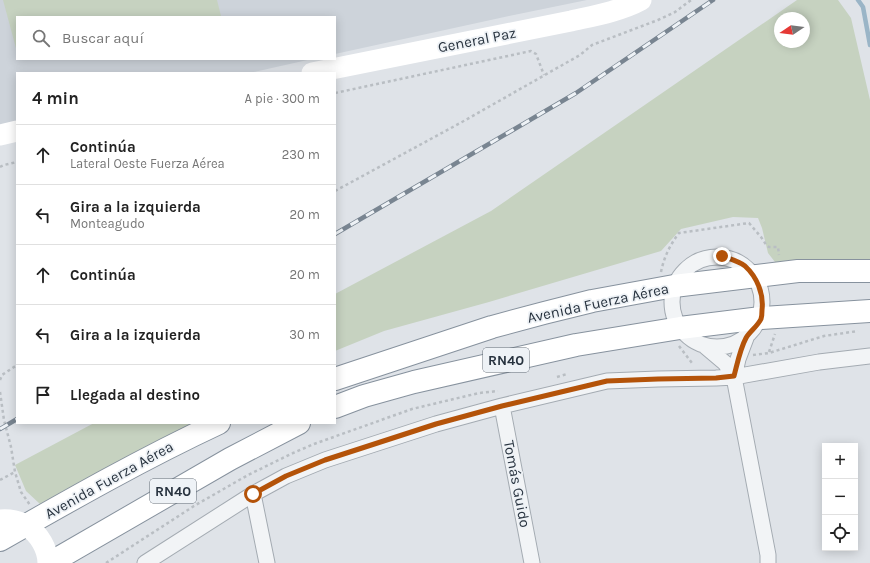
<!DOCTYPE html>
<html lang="es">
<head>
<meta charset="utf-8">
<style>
	:root { --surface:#fff; --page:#f2f2f2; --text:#222; --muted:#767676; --line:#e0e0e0 }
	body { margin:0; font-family:Karla,sans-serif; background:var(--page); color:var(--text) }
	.controls { position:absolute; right:12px; bottom:12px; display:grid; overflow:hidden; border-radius:0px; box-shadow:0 2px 10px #0003 }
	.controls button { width:36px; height:36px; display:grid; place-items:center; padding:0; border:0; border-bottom:1px solid var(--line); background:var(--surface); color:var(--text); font:20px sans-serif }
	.compass { position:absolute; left:774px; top:12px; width:36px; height:36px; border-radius:50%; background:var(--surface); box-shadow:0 2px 10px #0003; rotate:257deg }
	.stop { position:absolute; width:12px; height:12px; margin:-9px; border:3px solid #b45309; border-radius:50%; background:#fff }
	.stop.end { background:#b45309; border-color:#fff; box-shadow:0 1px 4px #0008 }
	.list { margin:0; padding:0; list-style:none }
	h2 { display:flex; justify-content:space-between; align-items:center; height:52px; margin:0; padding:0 16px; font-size:17px }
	h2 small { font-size:13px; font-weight:400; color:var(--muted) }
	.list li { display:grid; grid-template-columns:26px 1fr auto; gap:12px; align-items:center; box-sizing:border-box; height:60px; padding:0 16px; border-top:1px solid var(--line) }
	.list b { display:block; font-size:15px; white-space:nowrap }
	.list p { margin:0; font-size:13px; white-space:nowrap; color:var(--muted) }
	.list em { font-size:13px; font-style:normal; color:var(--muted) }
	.icon { flex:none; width:22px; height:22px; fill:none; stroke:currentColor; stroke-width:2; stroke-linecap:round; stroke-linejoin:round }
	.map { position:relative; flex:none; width:870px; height:563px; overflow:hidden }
	.search { position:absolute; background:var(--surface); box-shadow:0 2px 10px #0003; left:16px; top:16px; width:320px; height:44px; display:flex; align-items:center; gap:10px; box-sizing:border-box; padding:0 14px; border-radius:0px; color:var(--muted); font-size:15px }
	.panel { position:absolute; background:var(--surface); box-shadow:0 2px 10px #0003; left:16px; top:72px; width:320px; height:352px; border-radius:0px }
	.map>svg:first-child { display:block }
</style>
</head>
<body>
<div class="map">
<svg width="870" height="563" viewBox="0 0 870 563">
	<rect width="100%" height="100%" fill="#dfe3e8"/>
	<!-- built -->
	<path fill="#cdd3da" d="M0,0H587L509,16L335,54V17H17V59H312L249,73H17V124L0,127Z"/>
	<!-- green -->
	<path fill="#c6d2c0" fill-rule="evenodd" d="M3,0H217L221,16L216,17H17V52Z
		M797,0H838L851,18L870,100V260L775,262L768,253L762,228L758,218L733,217L681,229L661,251L489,302L384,331L335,351V294L491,211ZM780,18H804V42H780Z
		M94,423H194L40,504L26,491L15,465Z"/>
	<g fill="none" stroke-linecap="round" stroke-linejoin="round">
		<!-- stream -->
		<path stroke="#9ab5c7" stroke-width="4.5" d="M858,0L863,7L870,45"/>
		<defs>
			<path id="street" d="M672 302a45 45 0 1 1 90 0a45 45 0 1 1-90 0Z
				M746,338L738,359L734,377L768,555V563
				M706,347L725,363L734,377
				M502,406L532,563
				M253,494L267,563
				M145,563L253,494L286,476L325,460L436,424L502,406L607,381L658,379L716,378L734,377L819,362L870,356"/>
			<path id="highway" d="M335,379L492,327L544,313L592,301L674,286L798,271H870
				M335,407L364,396L414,382L576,345L680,328L761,318L870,311
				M0,540C72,499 144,458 219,423
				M50,563L230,459L299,423"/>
		</defs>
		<!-- street casing -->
		<use href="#street" stroke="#a4abb2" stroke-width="17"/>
		<!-- highway casing -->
		<use href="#highway" stroke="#87929e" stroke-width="24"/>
		<!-- path -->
		<path stroke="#b9bec3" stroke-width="2.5" stroke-dasharray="3 3" stroke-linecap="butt" d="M335,93L531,51L536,54L544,75
			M0,167L4,165L17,162
			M335,191L462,122L580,55L592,45L658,20L675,12L691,0
			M661,272C664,257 670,245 679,233L749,223L761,237L767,246L769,247H778L779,255
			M679,346L692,363
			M769,352L775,334
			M753,355L769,353L824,336L858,331
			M557,377L567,374
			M0,380L2,375L17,365
			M0,392L4,420L11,447L15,472L21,492L30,505
			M0,480L15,472
			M106,563L194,506L248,475L293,453L314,444L412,409L479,393L498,391"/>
		<!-- street -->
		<use href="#street" stroke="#f2f4f6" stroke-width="15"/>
		<!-- secondary -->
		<path stroke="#fff" stroke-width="21" d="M312,73L571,21C593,16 621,11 641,0
			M0,135L17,131
			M0,520C9,519 20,521 27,526C39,534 48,549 48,563"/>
		<!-- highway -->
		<use href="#highway" stroke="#fff" stroke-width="22"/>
		<defs>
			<path id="rail" d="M335,234L576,93L713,0
				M0,429L17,419"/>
		</defs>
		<!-- rail casing -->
		<use href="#rail" stroke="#798591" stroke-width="4.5"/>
		<!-- rail -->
		<use href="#rail" stroke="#eef2f6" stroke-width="3" stroke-dasharray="9" stroke-linecap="butt"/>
	</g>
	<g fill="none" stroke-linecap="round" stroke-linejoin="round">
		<!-- route -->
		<path stroke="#b45309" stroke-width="5" d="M253,494L286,476L325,460L436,424L502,406L607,381L658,379L716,378L734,376C737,365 740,349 746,338C750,331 757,327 761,319C762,316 762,313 762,310C764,294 757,277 745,266C738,261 730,259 722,256"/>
	</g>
	<g text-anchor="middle" stroke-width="3.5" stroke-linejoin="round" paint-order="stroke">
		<!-- shield labels -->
		<g fill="#eef2f6" stroke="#636c76" stroke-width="1">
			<rect x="483" y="348" width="46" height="24" rx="3"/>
			<rect x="150" y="479" width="46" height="24" rx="3"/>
		</g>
		<g font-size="14" font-weight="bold" fill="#28333f">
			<text x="506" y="365">RN40</text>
			<text x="173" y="496">RN40</text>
		</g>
		<!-- street labels -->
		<g font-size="15" fill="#28333f" stroke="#eef2f6">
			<text transform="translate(477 40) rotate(-11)" y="5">General Paz</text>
			<text transform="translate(598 303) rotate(-12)" y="5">Avenida Fuerza Aérea</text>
			<text transform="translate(109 480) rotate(-29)" y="5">Avenida Fuerza Aérea</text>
			<text transform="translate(517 484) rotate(79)" y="5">Tomás Guido</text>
		</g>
	</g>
</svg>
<div class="controls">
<button>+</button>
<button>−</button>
<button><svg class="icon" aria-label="locate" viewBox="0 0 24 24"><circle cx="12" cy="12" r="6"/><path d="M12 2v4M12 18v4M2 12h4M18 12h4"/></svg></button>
</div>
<svg class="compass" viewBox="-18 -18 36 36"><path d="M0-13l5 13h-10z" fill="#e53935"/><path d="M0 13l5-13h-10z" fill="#767676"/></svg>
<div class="stop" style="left:253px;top:494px"></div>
<div class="stop end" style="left:722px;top:256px"></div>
<div class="search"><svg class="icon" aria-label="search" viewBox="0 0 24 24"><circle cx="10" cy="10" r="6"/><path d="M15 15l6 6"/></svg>Buscar aquí</div>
<section class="panel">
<h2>4 min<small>A pie · 300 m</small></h2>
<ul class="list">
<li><svg class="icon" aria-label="ahead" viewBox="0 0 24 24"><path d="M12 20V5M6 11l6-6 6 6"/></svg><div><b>Continúa</b><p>Lateral Oeste Fuerza Aérea</p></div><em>230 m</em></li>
<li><svg class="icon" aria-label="left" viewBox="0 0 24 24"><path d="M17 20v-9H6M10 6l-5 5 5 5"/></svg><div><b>Gira a la izquierda</b><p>Monteagudo</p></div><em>20 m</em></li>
<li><svg class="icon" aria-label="ahead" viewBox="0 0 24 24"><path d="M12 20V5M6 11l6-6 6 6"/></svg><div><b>Continúa</b></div><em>20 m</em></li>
<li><svg class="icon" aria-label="left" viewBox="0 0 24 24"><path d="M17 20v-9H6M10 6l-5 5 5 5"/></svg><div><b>Gira a la izquierda</b></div><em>30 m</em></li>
<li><svg class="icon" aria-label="arrive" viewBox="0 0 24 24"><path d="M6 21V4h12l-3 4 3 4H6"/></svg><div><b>Llegada al destino</b></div></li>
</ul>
</section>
</div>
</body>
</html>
